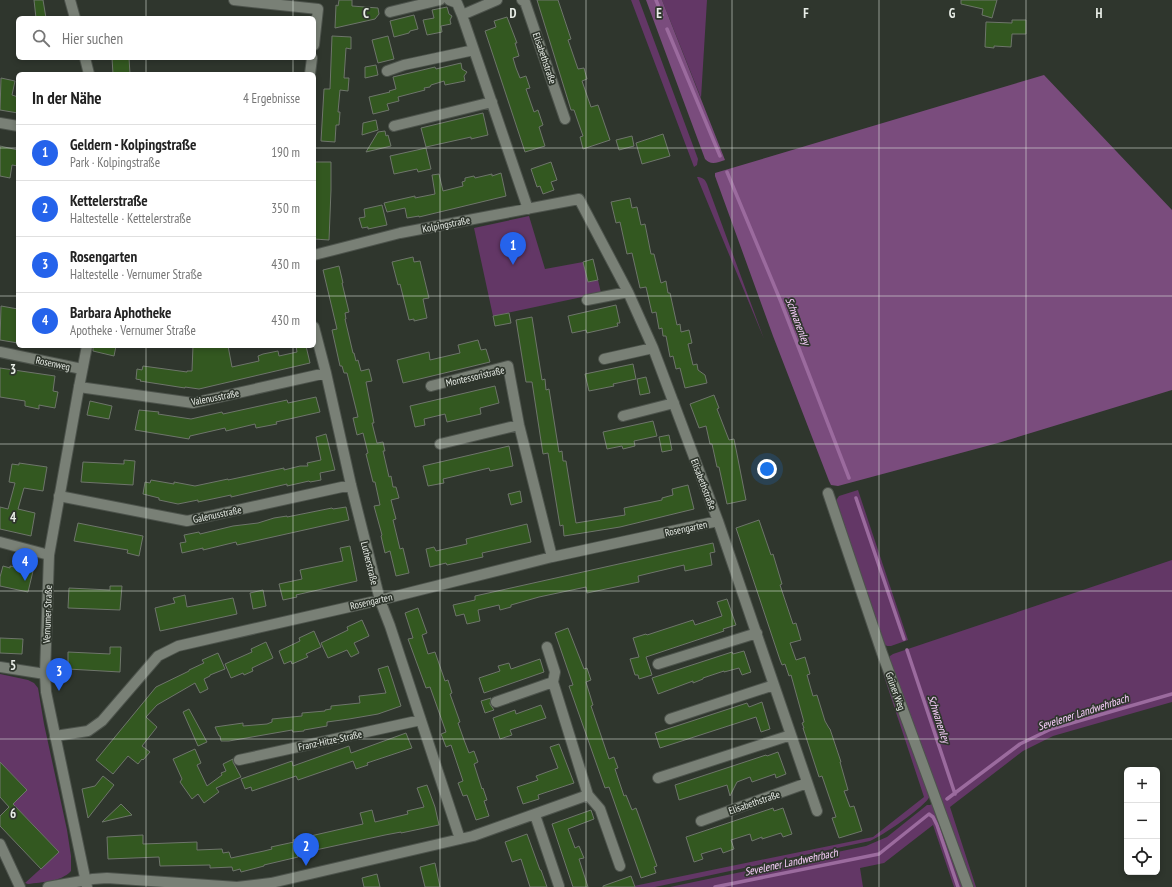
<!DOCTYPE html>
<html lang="de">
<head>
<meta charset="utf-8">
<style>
	:root { --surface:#fff; --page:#f6f6f6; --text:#222; --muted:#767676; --line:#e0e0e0; --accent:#2563eb }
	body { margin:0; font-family:"PT Sans Narrow",sans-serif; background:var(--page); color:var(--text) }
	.controls { position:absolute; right:12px; bottom:12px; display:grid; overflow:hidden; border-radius:6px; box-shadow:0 2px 6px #0003 }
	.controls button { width:36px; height:36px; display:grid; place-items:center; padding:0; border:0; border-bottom:1px solid var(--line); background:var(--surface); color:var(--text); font:20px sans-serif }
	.you { position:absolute; left:767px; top:469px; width:14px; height:14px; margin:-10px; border:3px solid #fff; border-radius:50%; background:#1a73e8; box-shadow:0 0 0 6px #1a73e833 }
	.badge { display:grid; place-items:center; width:26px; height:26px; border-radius:50%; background:var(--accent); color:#fff; font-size:13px; font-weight:700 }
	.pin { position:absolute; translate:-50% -33px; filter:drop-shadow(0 1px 2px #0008) }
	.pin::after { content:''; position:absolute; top:21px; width:14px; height:12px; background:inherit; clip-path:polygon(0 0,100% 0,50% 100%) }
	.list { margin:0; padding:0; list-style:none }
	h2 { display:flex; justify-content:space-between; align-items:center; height:52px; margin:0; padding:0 16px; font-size:17px }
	h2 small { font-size:13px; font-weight:400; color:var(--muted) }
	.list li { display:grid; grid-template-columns:26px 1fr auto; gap:12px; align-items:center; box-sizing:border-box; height:56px; padding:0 16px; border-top:1px solid var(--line) }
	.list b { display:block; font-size:15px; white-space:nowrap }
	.list p { margin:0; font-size:13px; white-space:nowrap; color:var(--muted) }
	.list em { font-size:13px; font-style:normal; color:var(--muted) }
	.icon { flex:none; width:22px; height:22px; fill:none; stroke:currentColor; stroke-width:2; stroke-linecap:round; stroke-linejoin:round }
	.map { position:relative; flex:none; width:1172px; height:887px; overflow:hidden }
	.search { position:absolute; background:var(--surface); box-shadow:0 2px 6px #0003; left:16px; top:16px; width:300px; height:44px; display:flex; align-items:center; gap:10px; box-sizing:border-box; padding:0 14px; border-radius:6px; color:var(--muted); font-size:15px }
	.panel { position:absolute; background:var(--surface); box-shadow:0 2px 6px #0003; left:16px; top:72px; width:300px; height:276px; border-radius:6px }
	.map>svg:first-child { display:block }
</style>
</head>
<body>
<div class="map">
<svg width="1172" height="887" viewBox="0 0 1172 887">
	<rect width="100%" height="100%" fill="#2f362d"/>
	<!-- green -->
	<path fill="#633766" d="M631,0H639L698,159L697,165L694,167Z
		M662,0H707L701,98Z
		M697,177C702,177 705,179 707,184L764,339Z
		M529,216L545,269L583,262L588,282L598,280L601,293L493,316L474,228Z
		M858,490L908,640L891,646H887L883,643L837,502V499L839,496Z
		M1172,560V702L1053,736L1023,751L950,807L976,887H972L889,660L890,656L893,654Z
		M881,667L930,796C925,807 882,836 870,841L655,887H629L873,837L924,797Z
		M0,674L28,680L34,683L38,688L44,724L67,830L71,856V871C61,882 42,882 28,884L25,883L59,852L13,804L27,790L0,762Z
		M933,803L965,887H954L933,825L884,863L860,868L863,887H670L866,846L887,837L927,805H930Z"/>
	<!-- forest -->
	<path fill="#7a4c7d" d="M646,0H662L725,160C718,162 711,166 705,159Z
		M1044,75L1172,210V390L998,443L838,486L831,485L829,481L773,336L715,176V173Z"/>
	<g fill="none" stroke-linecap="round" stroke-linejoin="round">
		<!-- stream -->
		<path stroke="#9b6b9e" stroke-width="3.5" d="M656,0L662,15
			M667,29L720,156
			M727,172L781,302L849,478
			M856,498L904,639
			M907,650L955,794
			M947,799L1020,744L1051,729L1172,694
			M715,887L879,854L929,814L933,817L937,825L958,887"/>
	</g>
	<!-- building -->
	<path fill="#335820" stroke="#6e756b" d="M34,0H43L46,18H36Z
		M339,0H352V6L378,8L379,14L375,19L335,28L336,5L338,6Z
		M537,0H558L571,39L568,40L578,69L584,68L587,79L582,81L591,107L598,105L610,140L583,149L580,137L583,136L574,110H571Z
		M961,0H997L992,18L982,15L983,9L961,4Z
		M447,7L449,14L452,16L450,20L451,24L441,26L442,32L427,35L423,20L434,18L432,10Z
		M414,15L418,29L410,31L409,33L394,37L390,21Z
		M507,17L517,43H515L519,56L513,58L516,68L520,78L526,76L530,88L526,89L534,112L538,110L543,125L539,127L545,146L525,152L485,31L496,27L494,21Z
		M1012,20H1026V34H1012L1011,47L994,46V48L985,47L986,22L1012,23Z
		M332,36L351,37V49L346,48L344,78H349L348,91L340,90L338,112H340L339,125H336L335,142L321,141L324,89H330Z
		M388,36L394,59L378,63L372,40Z
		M112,58H129L130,74H113Z
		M461,63L462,69L467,72L464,76L465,81L445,85L444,81L431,85L430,87L424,88L425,90L398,97L399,101L387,104L389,110L373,114L369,97L390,92L389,91L396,89L393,77L435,67L436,69Z
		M376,65L378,75L365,78V67Z
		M1,78L15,81L12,95L18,97V113L0,110Z
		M483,113L488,135L471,139V137L426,147L421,128Z
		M376,120L378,130L362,135L363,123Z
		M385,131L386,136L388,135L391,146L366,152L378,132Z
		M663,134L670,156L642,164L636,143Z
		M632,136L634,146L619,150L616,140Z
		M0,146L18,150V166L12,165L10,178L0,176Z
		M426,148L431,169L418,172L417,169L394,174L390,156Z
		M314,162H331V190L329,240L314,239Z
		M551,162L557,180L551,182L554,190L543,194L540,186L537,187L531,169Z
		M501,173L506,196L419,217V216L407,218L405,208L387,212L384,203L415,196V198L435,194L432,175L439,174L443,191L463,186L462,182L465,181V178L474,176L475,178L492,174V176Z
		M630,198L632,208L637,207L641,225L645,224L651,254H654L661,283L666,281L668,293H670L677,325L680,324L681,332L689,330L692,343L688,344L693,365L697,364L698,370L705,375L707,383L685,388L680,368L676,369L673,356L670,357L666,336H663L662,328L659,329L656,312L652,313L646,287L640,288L632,253L627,254L620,222L616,223L611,202Z
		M382,205L387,225L368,229V227L362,228L359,218L365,217L364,209Z
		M413,257L414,262L420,261L429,298L423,299L427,318L414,321V319L409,320L400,284L398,285L392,262Z
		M593,259L598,280L588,282L583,262Z
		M339,266L343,283H342L349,312L345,313L346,319H345L353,353H354L356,361L358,360L361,371L369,369L372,381L366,382L374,423H372L377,443L383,442L385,451H383L389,477L391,476L393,487H396L399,498L391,500L396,519L393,520L400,549L403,548L409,573L396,576L390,551L385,553L381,536L382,535L374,506L380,505L375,482H373L366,454L368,453L363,433L357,435L353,418L358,417L347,373H344L342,366H340L332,330L337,329L323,270Z
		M616,305L620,323H617L618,326L587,333L586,330L572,333L568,316Z
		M1,306L18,309V343L0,340Z
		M509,313L511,323L495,326L493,316Z
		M532,317L542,380L545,379L546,390L549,389L559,452L562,451L563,461H566L576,523L625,515L624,508L662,500V498L673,495L672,489L688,485L694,509L620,527L564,536L563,525L560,526L548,453L543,454L532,382H526L516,320Z
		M478,340L481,350L486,349L490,362L403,383L397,360L429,352L430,360L460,353L458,345Z
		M93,346H116L114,356L93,351Z
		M193,346H228L232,367L259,361L258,356L263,354L278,351L279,356L297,352L296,346H306L310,363L199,389L185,387V388L140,381L141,380L136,379L137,369L142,370L143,366L187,372V371H192Z
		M633,364L636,379L613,384L614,386L589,391L585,374Z
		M0,368L55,376L53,391L58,392L55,408L39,405V409L25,406V401L0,397Z
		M646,377L650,393L640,395L637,379Z
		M495,386L499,403L480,408L481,414L447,422L445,414L424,419L425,425L415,427L410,406Z
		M714,395L719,408L717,409L729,440L734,439L746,500L727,504L719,467H717L712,444H710L706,426L699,428L690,404Z
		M316,397L320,412L276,422L277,424L256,428L255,424L226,431L225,428L190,436L189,439L135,430L139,410L159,412L158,414L191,419L222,412L223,414L287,400L288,403Z
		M90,401L112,406L109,419L87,415Z
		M653,421L657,436L634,441L635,446L623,449L622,446L607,449L603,432Z
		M326,434L335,470L320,473L321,480L310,482L309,481L287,486V484L231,497V495L198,502V500L178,504L159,500V498L143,494L145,482L150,483L151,480L174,484V482L195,486L228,479V480L284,468V470L300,466H308L307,463L321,460L316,437Z
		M669,435L672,450L662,452L659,437Z
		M509,446L513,466L490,471L489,468L443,479L444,483L428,486L423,466Z
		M124,460L135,461L133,485L81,482L83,462L124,464Z
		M19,463L47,467L43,491L24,488L18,509L35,513L31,536L0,529V507L8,509L15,483L9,482L12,464L19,465Z
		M520,491L522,502L511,505L508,494Z
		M346,507L349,520L237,545L236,542L203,550V548L182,553L180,543L186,542L184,535L199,532L200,534L233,526L258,523L274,518L287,516V517L332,508L333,509Z
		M759,520L771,555L773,554L782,584L780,585L793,624L796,623L801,640L790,643L796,660L805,657L810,674L807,675L813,696L817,695L825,721L829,728L830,729L841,762H840L848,790L844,791L850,807L854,806L862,831L839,838L832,818L836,817L822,776L819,777L803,728H804L802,723L804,722L791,675L789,676L785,664L782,665L780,660L736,528Z
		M78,523L143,536L139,556L127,553L128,550L74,541Z
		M527,524L531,542L482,553L483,557L447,565L446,563L430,567L426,549L434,547L436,551L467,544L466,539Z
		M713,543L715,552L710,553L712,565L685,571L684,565L638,576L639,582L587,593L586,587L539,597L511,605V607L500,610L499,605L478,610L480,621L467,624L464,614L456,616L453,605L475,600V596Z
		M350,546L357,581L296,595L297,597L283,600L279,584L302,579L300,570L343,561L340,548Z
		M3,566L10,568V566L33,571L28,592L0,586V577Z
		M110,586H122L120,610L68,608L69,588L110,590Z
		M263,590L266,606L253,609L250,593Z
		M185,595L187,607L233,598L237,614L160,631L155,608L175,603L173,598Z
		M727,599L736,625L723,629L724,631L646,657L652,675L639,679L638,675H635L630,659L639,657L633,638L646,634L647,635L693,620L695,625L722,616L717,602Z
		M418,608L427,633L422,635L428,654L435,652L445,681L448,680L452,693L450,694L460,722L458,723L464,740L469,753L474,751L478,762L474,764L482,789L483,788L487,800L484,801L489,816L476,820L467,795L463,796L458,783L463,781L451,745L446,747L441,734L446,732L430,687L426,688L408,639L413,638L405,613Z
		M362,620L369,636L354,643L359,653L351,657L347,650L328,658L321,643L348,630L347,627Z
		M568,628L584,669L587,668L591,680L586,682L593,705L591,706L609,759L614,757L618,768L615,769L624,796L626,795L632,810L636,808L657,866L654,867L656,873L641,878L609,787L605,788L569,686L573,685L555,633Z
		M314,631L321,647L306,654L308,657L292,664L291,661L284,664L279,651L300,641L299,638Z
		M0,638L23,639L22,654L0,653Z
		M266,642L273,658L252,668L253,671L244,675L243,673L231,678L225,664L252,652L251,649Z
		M110,647H121L120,672L68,669V652L110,654Z
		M744,651L751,672L742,675L739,668L724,672V671L703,678V679L693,683V681L658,694L652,678L732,652L733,654Z
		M218,653L225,669L210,675V676L204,679L208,689L200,693L195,683L157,705L146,717L157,727L142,746L150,752L143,760L142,759L138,764L128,756L113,774L96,760L156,687L189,671V670L204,663L202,660Z
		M540,659L544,672L484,693L479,678L500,671L498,666L509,663L511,669Z
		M388,666L401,706L378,714L349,719L327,722V726L304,730V731L293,732L292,730L229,741H221L220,736H219L215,727L243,723V726L267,724L272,722V719L302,716V713L325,711V710L331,709V706L360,703L359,696L386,693L378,669Z
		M491,698L490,704L494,710L485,713L481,701Z
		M762,702L770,729L761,732L756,717L660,748L655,733L747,703L749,707Z
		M541,705L546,718L510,730L512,735L500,739L493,718L515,710L516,714Z
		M189,709L207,742L198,746L183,712Z
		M406,733L412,748L367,763L368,765L356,769L353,761L298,780L296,776L252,791L251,787L245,789L241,779L292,761L293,766L349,746L351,753Z
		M559,744L574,783L538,795L539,799L523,804L517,787L538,780L536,776L558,768L550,747Z
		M195,749L201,763L197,765L207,786L222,775L221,773L226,771L223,764L233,759V762L241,777L216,788L219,792L204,803L198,794L192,799L180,782L182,779L173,759Z
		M778,752L786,774L776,778L775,774L752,782L750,777L737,782L730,796L727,785L679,800L675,785L766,755L767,756Z
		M0,762L27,790L13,804L59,852L41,869L0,826V816L9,807L0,797Z
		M103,776L114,785L88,818L82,789L95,786Z
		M427,785L435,807L439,825L401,833V832L385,835L297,854L298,857L264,865V866L241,872L240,869L233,871L232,867L210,868V865L160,866L159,857L108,859L107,837L143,835V844L197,842V850L222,849L223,853L229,852L231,858L264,851L272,849L271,847L294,842L293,840L363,824L360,813L372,810L375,822L408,814L407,811L424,807L417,788Z
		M121,804L132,815L102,822Z
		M773,808L774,811L783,808L792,834L783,837L781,833L762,839V837L752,841L750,834L731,840L734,849L723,853L721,848L701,854L703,859L694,862L686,837Z
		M591,810L594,819L568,829L575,848L579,846L584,858L579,859L588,887H573L552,824Z
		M527,834L540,870H541L547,887H530L521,859L512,862L505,842Z
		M435,863L440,887H425L420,867Z
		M377,874L380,887H364L362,878Z
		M631,876L635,887H603V886Z"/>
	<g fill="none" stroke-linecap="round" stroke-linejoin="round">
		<defs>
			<path id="minor" d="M234,0L318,9L314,45
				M449,0L457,3L462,15
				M497,0L462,15L528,209
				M522,0L525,2L565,119
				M390,12L440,0
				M387,71L404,65L474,50
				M310,74L312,58
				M0,123L18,126
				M394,126L492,102
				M314,255L400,233L579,199L628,292L653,348L718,521L817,811
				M587,300L628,292
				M314,327L326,373L351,485L380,600L390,626L460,839
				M0,352L82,369
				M604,359L653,348
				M431,386L508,366L519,425L552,557
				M79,387L193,403L326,373
				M623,416L674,403
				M440,444L519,425
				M828,493L882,653L968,887
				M59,496L187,521L351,485
				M0,542L49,555
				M658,664L757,633
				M0,667L45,674
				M496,702L553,682
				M670,719L774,685
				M55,736L88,731L102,721L158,656L178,646L380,600L552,557L718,521
				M239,760L421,720
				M658,778L791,735
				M588,795L600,809L620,866
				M535,815L559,886
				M701,821L807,783
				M0,844L20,887
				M48,887L93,879L107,878L237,887L271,883L473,836L588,795L553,682L555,672L547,647"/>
			<path id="tertiary" d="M70,0L75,18
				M85,58L89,74
				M87,887L46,692L45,674L49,555L79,387L87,346"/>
		</defs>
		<!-- minor casing -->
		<use href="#minor" stroke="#4d534c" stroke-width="12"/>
		<!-- tertiary casing -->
		<use href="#tertiary" stroke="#4d534c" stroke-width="12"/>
		<!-- minor -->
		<use href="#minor" stroke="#798076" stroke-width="10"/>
		<!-- tertiary -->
		<use href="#tertiary" stroke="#798076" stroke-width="10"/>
	</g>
	<!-- grid -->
	<path fill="none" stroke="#e8ede7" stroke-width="1" stroke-opacity="0.55" d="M146,0V18M293,0V18M440,0V887M586,0V887M732,0V887M879,0V887M1026,0V887M146,58V74M293,58V74M0,148H18M314,148H1172M0,296H18M314,296H1172M146,346V887M293,346V887M0,444H1172M0,591H1172M0,739H1172"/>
	<g text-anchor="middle" stroke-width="3.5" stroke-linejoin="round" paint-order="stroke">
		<!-- street labels -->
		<g font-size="10" fill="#e8ede7" stroke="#2f362d">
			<text transform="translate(545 58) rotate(71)" y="4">Elisabethstraße</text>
			<text transform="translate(446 224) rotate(-11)" y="4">Kolpingstraße</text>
			<text transform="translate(53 363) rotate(12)" y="4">Rosenweg</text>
			<text transform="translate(475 376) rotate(-13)" y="4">Montessoristraße</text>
			<text transform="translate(215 397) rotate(-11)" y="4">Valenusstraße</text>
			<text transform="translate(704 484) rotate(69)" y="4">Elisabethstraße</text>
			<text transform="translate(217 514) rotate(-12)" y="4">Galenusstraße</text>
			<text transform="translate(686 528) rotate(-12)" y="4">Rosengarten</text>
			<text transform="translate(370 563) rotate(76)" y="4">Lutherstraße</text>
			<text transform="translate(371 601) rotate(-13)" y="4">Rosengarten</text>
			<text transform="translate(47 614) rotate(-88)" y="4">Vernumer Straße</text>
			<text transform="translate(896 691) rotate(70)" y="4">Grüner Weg</text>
			<text transform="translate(330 740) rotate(-12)" y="4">Franz-Hitze-Straße</text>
			<text transform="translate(754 802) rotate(-19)" y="4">Elisabethstraße</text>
		</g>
		<!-- water labels -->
		<g font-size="11" font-style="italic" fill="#fcd2ff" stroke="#2f362d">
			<text transform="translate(798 321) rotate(69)" y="4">Schwanenley</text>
			<text transform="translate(1083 712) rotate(-18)" y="4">Sevelener Landwehrbach</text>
			<text transform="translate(939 719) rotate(72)" y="4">Schwanenley</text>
			<text transform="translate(791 862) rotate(-12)" y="4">Sevelener Landwehrbach</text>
		</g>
	</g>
	<g font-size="13" text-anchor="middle" font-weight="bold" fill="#e8ede7" stroke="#2f362d" stroke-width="3.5" stroke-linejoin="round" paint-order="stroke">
		<text x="366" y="18">C</text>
		<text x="513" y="18">D</text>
		<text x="659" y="18">E</text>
		<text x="806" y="18">F</text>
		<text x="952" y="18">G</text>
		<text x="1099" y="18">H</text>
		<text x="13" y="374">3</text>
		<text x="13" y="522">4</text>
		<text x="13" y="670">5</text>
		<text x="13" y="818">6</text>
	</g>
</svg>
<div class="controls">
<button>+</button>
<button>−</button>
<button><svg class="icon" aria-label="locate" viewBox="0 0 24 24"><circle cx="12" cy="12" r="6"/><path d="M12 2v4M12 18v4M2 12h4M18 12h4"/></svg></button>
</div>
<div class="you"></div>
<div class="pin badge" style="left:513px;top:265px">1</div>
<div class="pin badge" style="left:306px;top:866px">2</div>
<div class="pin badge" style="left:59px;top:691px">3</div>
<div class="pin badge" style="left:25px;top:581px">4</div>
<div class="search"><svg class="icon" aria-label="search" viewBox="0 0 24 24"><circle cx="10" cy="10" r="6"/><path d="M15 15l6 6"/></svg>Hier suchen</div>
<section class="panel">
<h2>In der Nähe<small>4 Ergebnisse</small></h2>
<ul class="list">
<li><span class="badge">1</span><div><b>Geldern - Kolpingstraße</b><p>Park · Kolpingstraße</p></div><em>190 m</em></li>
<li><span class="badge">2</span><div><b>Kettelerstraße</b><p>Haltestelle · Kettelerstraße</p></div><em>350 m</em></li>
<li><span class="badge">3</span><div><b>Rosengarten</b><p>Haltestelle · Vernumer Straße</p></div><em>430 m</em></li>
<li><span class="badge">4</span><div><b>Barbara Aphotheke</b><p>Apotheke · Vernumer Straße</p></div><em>430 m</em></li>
</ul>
</section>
</div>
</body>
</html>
